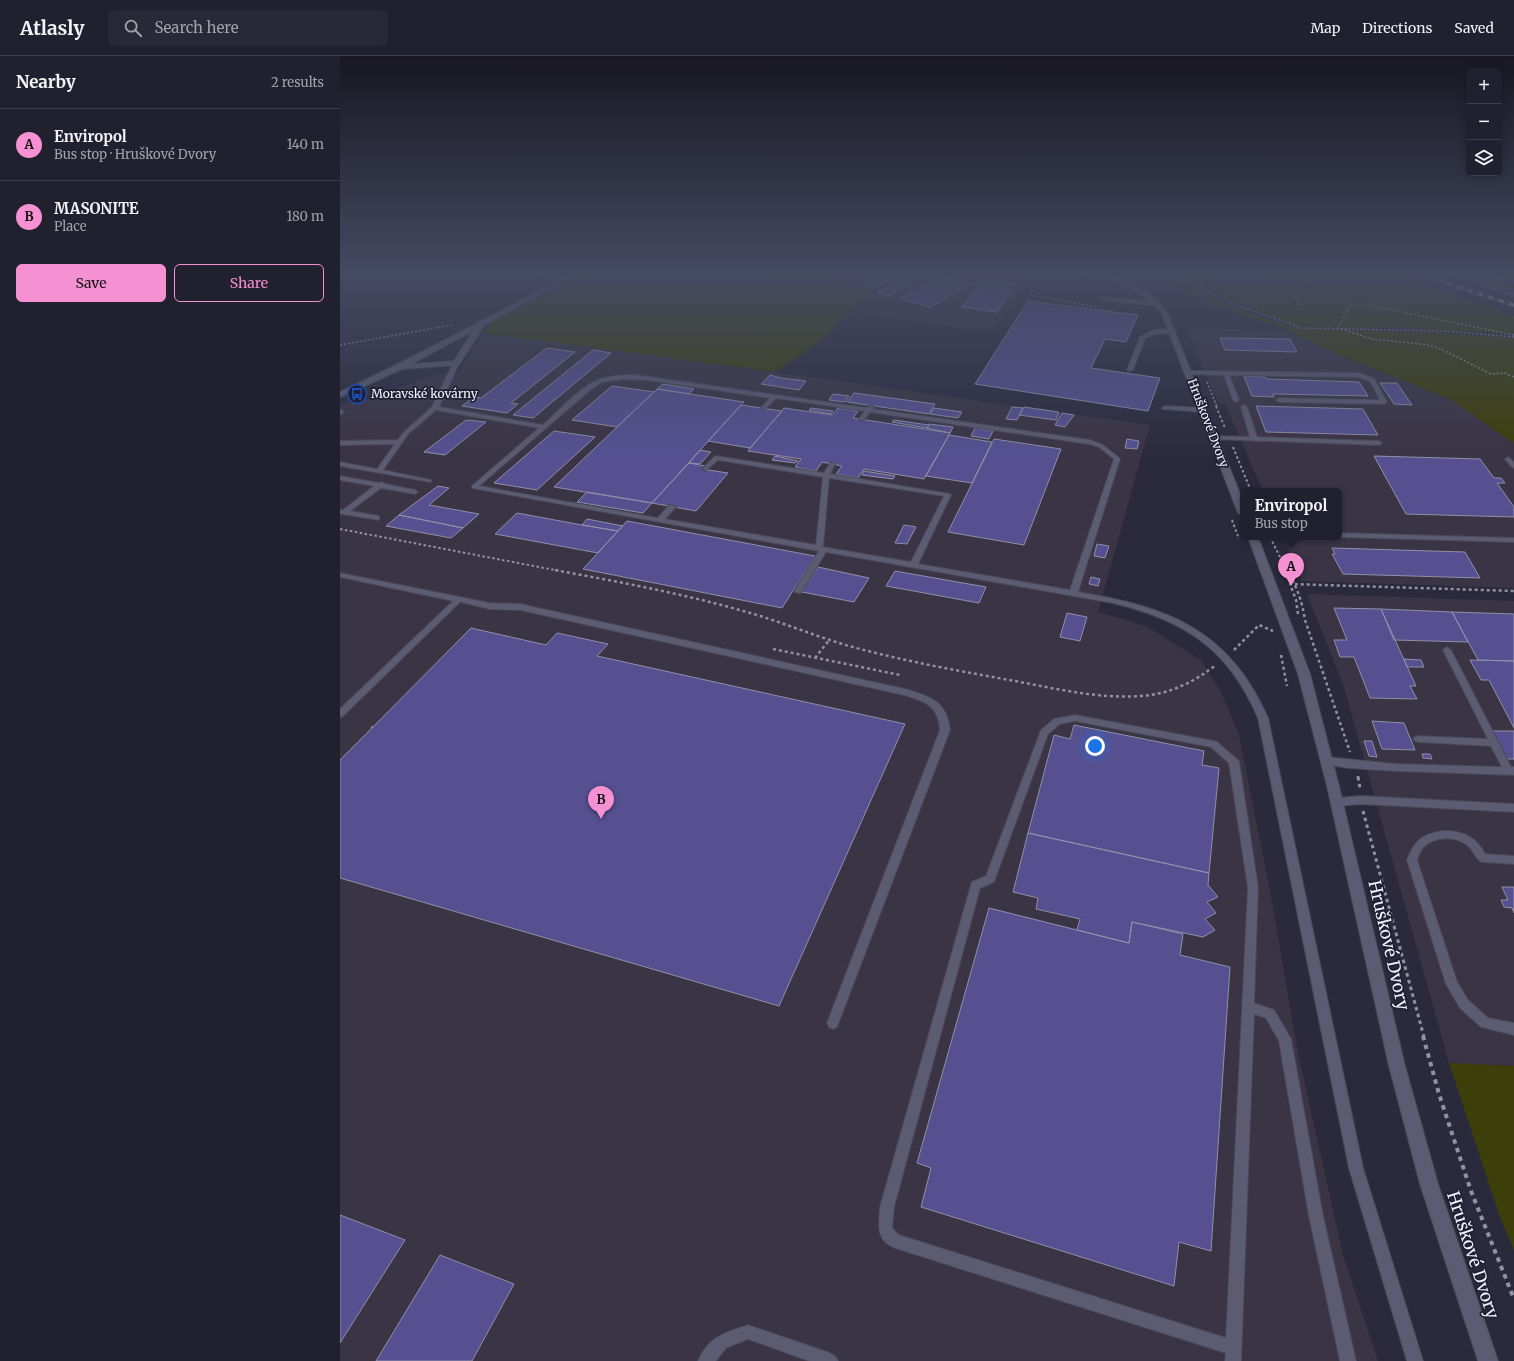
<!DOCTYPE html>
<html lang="en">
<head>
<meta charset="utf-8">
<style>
	:root { --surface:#20202e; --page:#282836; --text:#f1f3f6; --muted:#a2a3aa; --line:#3d3e4a; --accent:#f591d2 }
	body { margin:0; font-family:Merriweather,serif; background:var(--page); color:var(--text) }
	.controls { position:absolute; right:12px; top:12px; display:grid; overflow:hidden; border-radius:6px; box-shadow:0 2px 10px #0003 }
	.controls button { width:36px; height:36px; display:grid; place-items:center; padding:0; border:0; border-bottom:1px solid var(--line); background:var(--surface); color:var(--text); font:20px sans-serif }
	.you { position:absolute; left:755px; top:690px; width:14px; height:14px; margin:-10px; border:3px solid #fff; border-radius:50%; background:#1a73e8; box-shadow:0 0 0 6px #1a73e833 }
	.badge { display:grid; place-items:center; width:26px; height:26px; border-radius:50%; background:var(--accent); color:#111; font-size:13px; font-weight:700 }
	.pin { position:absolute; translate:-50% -33px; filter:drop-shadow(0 1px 2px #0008) }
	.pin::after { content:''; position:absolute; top:21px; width:14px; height:12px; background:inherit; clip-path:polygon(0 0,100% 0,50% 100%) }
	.popup { position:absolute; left:900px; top:432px; width:102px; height:52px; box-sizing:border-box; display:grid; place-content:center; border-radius:6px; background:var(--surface); filter:drop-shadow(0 1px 3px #0005); font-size:13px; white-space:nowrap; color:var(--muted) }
	.popup b { font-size:15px; color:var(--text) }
	.popup::after { content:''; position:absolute; left:50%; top:100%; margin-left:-8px; border:8px solid transparent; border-top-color:var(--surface) }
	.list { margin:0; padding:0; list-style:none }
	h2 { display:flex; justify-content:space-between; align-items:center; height:52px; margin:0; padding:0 16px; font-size:17px }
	h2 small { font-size:13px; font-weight:400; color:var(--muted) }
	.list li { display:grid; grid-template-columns:26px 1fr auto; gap:12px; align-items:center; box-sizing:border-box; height:72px; padding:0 16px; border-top:1px solid var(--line) }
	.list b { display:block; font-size:15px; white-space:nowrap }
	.list p { margin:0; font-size:13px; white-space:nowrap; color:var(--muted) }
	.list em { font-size:13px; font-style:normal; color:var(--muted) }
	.actions { display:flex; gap:8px; padding:12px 16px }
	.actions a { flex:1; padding:9px 0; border:1px solid var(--accent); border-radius:6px; text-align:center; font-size:14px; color:var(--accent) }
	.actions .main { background:var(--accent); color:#111 }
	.icon { flex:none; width:22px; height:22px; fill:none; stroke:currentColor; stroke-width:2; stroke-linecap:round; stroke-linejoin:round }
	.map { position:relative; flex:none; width:1174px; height:1305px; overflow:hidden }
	header { display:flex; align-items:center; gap:24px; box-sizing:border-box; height:56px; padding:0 20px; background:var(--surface); border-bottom:1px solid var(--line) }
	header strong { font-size:19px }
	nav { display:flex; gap:22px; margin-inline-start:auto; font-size:14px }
	.search { width:280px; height:36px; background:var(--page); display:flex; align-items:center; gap:10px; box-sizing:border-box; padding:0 14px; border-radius:6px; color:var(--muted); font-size:15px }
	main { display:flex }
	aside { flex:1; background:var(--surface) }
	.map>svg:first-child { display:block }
</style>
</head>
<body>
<header>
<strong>Atlasly</strong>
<div class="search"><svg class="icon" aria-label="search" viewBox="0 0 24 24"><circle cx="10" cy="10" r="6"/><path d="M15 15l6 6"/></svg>Search here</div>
<nav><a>Map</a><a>Directions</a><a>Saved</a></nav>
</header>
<main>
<aside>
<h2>Nearby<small>2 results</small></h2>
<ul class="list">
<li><span class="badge">A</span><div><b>Enviropol</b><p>Bus stop · Hruškové Dvory</p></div><em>140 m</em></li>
<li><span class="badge">B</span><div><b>MASONITE</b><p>Place</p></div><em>180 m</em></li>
</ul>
<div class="actions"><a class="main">Save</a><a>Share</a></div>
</aside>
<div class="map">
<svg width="1174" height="1305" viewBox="0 0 1174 1305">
	<rect width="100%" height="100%" fill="#2b2a3d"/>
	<!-- built -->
	<path fill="#33324c" d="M1071,219H1090L1174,246V252Z"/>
	<!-- industrial -->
	<path fill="#3a3445" d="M480,219H692L655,273L635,274L512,256L534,234Z
		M846,272L945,274L999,299L1112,344L1172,386L1174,388V532L962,525L943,481H999V435H923L885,348L878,347Z
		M143,277L287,295L810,369L758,556L806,570L861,604L880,634L899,679L930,835L958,997L1003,1199L1038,1305H0V350L7,346H21L90,320L118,317Z
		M967,538L1174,545V1010L1109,1007L1004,631Z"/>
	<!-- green -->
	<path fill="#3c3f09" d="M243,219H480L534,234L477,288L435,316L143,277L150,267Z
		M833,219H1061L1174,260V279L1071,272L972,271L950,268L935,262L882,241L863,228Z
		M1126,219L1174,220V236Z
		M830,224C854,224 859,234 878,243C902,255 941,269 968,273L1089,276L1174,282V388L1112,344L999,299L937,270L921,266L881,251L868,249L864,244L825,228V226Z
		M1109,1007L1174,1010V1194L1160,1161Z"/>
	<!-- building -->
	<path fill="#565091" stroke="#9090a8" d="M535,219H559L534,232L518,227Z
		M569,219H586L549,240L537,236Z
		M601,220L631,228L590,251L560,243Z
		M1154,221L1163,223L1159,228L1149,226Z
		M643,224L676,228L657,256L622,251Z
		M688,245L798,259L786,286L765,283L751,312L820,322L808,355L635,328Z
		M880,282L950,283L957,296L885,294Z
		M207,292L235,296L171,347L178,348L167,357L122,350L134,341L141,342Z
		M253,294L271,297L193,362L173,359Z
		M430,319L441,322L466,325L459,334L421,328Z
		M904,320L925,321L926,323L1019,326L1028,340L933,338L934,341L912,340Z
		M1040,327H1057L1072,349L1054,348Z
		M323,328L354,333L349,338L317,333Z
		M272,330L314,336L277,371L232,364Z
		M317,333L404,346L312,447L214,431Z
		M514,337L595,348L589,358L507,346Z
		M493,338L509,340L505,346L489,344Z
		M401,349L442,355L410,392L368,385Z
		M916,350L1023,353L1038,379L926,376Z
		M672,351L683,352L677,364L666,363Z
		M684,351L719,356L716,364L679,359Z
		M444,352L492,359L498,352L518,355L513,362L610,377L584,423L524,413L518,422L496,418L502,410L482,406L476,415L455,411L461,403L408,395Z
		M471,352L493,355L491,358L469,354Z
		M594,352L622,356L618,362L590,358Z
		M722,357L734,359L725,371L715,369Z
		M126,364L146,366L105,399L84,396Z
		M554,364L589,369L587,372L552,366Z
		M589,368L613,371L610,377L587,372Z
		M635,372L653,375L649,383L631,380Z
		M214,375L255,381L197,434L154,427Z
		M609,379L652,386L632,427L586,420Z
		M654,383L721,393L684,489L608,476Z
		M787,383L799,385L797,393L785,392Z
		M360,394L371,396L360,408L349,407Z
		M435,400L458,405L455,407L432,404Z
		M1034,400L1140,403L1154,422H1161L1165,427H1157L1174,451V461L1066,458Z
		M349,407L365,410L362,413L388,417L356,455L312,447Z
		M524,415L555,420L553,423L522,419Z
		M98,430L109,432L89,449L139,458L123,472L59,459Z
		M247,436L312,447L303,457L237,446Z
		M177,457L242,469L278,475L258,497L155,478Z
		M59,459L123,472L111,482L46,470Z
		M247,463L283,470L278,475L242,469Z
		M287,465L475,500L442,552L243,513Z
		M564,469L576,471L567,488L555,487Z
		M757,488L769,490L765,502L754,500Z
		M992,492L1125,496L1140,522L1003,518L992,498H995Z
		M478,511L529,522L514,546L462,536Z
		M555,515L646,531L639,547L546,530Z
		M751,521L760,523L758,530L749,528Z
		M994,552L1041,553L1076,630H1070L1077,643L1030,642L1014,601H1000L994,584H1007Z
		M1041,553L1112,556L1128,586L1054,584Z
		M1112,556L1174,558V605L1138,604Z
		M727,557L747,561L740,585L720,581Z
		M131,572L206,589L217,577L268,588L257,600L565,668L439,950L0,822V704L33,671H31H33Z
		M1064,603L1081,604L1084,611H1067Z
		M1130,604L1174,605V672L1149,624H1141Z
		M1032,665L1064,667L1075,694L1042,693Z
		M734,669L864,695L862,709L879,712L869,817L688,777L714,679L730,683Z
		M1152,675H1174V703H1166Z
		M1024,685H1032L1037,701L1029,700Z
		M1082,698H1090L1092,703L1083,702Z
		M688,777L869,817L868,829L878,841L867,846L876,857L865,863L875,874L863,881L792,866L789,887L737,874L740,863L696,853L698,842L673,836Z
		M1162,831H1174V857L1172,852L1164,851L1161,844H1168Z
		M649,852L789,887L792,866L843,878L840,899L890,911L871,1195L839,1186L834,1230L581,1151L591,1112L577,1107Z
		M0,1159L65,1184L0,1287Z
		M100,1199L174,1228L132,1305H36Z"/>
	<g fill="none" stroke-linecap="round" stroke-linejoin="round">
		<defs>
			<path id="lane" d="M194,219H210L230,223L228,224Z
				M764,241L818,246L821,248L818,250L762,244V242Z
				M814,274L833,273L836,275L833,277L815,278L805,282L793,314L788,315L787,314L800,281Z
				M116,305L119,307L99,351L203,369C219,355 238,332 258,324C270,319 283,319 295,319L527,352L531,349L534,351L533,353L750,384L763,389L779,402L780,403L738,536C828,551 889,573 928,662L1023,1112L1083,1305H1067L1009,1112L918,662C889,593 844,564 773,547L486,496L461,537H458L454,535L479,495L132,432V430L199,372L96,354L68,378L43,414L91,424V426L0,410V406L37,413L55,388L0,389V385L58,384L64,376L92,351L113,307ZM284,323L307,324L430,342L421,352L424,354L436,342L525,355L519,363L522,365L524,364L530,356L749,388L759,391L774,403L730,534L578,508L611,439L610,438L490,418L495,408L492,406L490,407L484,417L376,400L374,401L362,413L365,415L378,404L483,421L476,489L325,463L336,451L332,449H329L318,462L139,430L249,335L262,326ZM489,422L604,440L571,506L483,491Z
				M848,315L1019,317L1034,323L1047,346L1044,348L939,346L936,344L939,342L1040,344L1030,325L1018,321L889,319L899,344L896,346L893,344L884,319L846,318L845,317Z
				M904,349L907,351L917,381L1039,385L1042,387L1039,389L871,383L870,382L873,380L910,381L901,351Z
				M825,350L864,352L867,354L864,356L823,353L822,352Z
				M0,354L4,356L0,359Z
				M1168,401L1174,406V412L1172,411L1165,403Z
				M0,420L39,427L42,426L45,428L75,434L78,436L75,438L41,432L10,455L39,460V464L2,458H0V454H3L34,430L0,424Z
				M999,477L1174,482V486L999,481Z
				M0,517L150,547L180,548L565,633C590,640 607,645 610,674L497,971L493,973L489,971L487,967L600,674C598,649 586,646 564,639L180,554L150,553L120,546L3,660L0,661V653L113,545L0,521Z
				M1107,591L1111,594L1171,711H1174V719L1056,715L1009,712L983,708L981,705L983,702L986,701L1056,708L1162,711L1151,690L1078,686L1075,685L1073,683L1075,681L1078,680L1148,683L1103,594Z
				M735,659L874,685L877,686L899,705L918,832L914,947L934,954L951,983L983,1160L1016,1305H1000L969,1160L939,985L926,962L914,958L901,1305H885L886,1297L555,1192C535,1184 539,1169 540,1151L631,829L632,826L646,820L701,674L714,663ZM735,665L871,691L889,707L908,832L886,1282L559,1179L552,1172L554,1151L640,832L654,826L655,823L708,678L720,668Z
				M1021,740L1174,748V756L1021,748L996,750L993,749L991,746L993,743L996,742Z
				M1102,775C1121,774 1136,780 1145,798L1174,800V808L1142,806C1136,804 1134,795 1128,790C1117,780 1096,780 1085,790C1080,794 1079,799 1077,804L1117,926L1128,944L1148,962L1174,967V979L1141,971L1120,952L1106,928L1067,804C1075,785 1080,779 1102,775Z
				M408,1269L490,1297L495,1300L498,1305H469L408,1283L386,1292L376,1305H358C369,1280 385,1277 408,1269Z"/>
			<path id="street" d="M761,219C786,219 813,236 827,256L903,445V460L898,457L821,256L802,239Z
				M1112,219H1122L1174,237V241Z
				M139,265L146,267L119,309L59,313L55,311L59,309L114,305Z
				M908,481H918L970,618L999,730L1065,1010L1098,1128L1158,1305H1138L1080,1128L1049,1010L987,730L958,618Z"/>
			<path id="secondary" d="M230,219H238L62,313L0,341V336L56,309Z"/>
		</defs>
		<!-- lane casing -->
		<use href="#lane" stroke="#494859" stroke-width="2"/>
		<!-- street casing -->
		<use href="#street" stroke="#494859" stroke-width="2"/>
		<!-- secondary casing -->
		<use href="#secondary" stroke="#494859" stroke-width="2"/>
		<!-- path-far4 -->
		<path stroke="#9292a1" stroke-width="1.5" stroke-dasharray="2 2" stroke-linecap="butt" d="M746,219L753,221
			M823,219L856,227L874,239L899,250L962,272L1103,275L1174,281
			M857,227L868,219
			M697,234L692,235L689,239L757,251
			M959,249L954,239L969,219
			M1174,279L1024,248H1013L1010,250L998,272L1032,283L1089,289L1103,294L1151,318L1165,317L1174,321
			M0,289L112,269
			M867,326L877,351
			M114,334L137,338"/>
		<!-- path-far3 -->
		<path stroke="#9292a1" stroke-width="2" stroke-dasharray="2.5 2.5" stroke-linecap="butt" d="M876,350L885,372
			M893,391L911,435
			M892,464L899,483
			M0,473L220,515
			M930,481L947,515"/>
		<!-- path-far2 -->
		<path stroke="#9292a1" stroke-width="2.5" stroke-dasharray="3 3" stroke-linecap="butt" d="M215,514C278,526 341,537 403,555C444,566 483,584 524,594C574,607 625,616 675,625C717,633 759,643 801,640C830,638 854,626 876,609
			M946,514C957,530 962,545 965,564L1010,696
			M958,558L956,544L950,528L1174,535
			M433,593L560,619
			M894,594L919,569L933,575
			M941,599L947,630
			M475,602L490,583
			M1018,720V722"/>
		<!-- path-far1 -->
		<path stroke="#9292a1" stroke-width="3" stroke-dasharray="3.5 3.5" stroke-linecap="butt" d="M1018,721L1020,732
			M1023,755L1084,981"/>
		<!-- path -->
		<path stroke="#9292a1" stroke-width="4" stroke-dasharray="4.5 4.5" stroke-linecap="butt" d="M1083,980L1099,1038L1131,1135L1174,1243"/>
		<!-- lane -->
		<use href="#lane" fill="#5b5b71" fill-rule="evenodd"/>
		<!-- street -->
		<use href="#street" fill="#5b5b71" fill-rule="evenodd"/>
		<!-- secondary -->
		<use href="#secondary" fill="#5b5b71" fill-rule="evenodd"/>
		<defs>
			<path id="rail" d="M1080,219L1174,249"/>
		</defs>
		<!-- rail casing -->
		<use href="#rail" stroke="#b7b7c5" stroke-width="3"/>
		<!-- rail -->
		<use href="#rail" stroke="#212033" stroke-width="2" stroke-dasharray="5.5" stroke-linecap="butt"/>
	</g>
	<!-- sky -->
	<linearGradient id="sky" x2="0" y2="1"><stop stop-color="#181722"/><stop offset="0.54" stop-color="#444a62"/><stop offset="1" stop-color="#444a62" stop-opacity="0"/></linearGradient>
	<rect width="1174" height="402" fill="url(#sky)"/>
	<!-- icons -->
	<defs>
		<symbol id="bus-ring" viewBox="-11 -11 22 22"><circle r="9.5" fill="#212033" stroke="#1a4fb4" stroke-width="1.5"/><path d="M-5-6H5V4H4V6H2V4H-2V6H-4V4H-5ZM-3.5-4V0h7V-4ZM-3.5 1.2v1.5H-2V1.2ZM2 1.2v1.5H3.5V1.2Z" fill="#1a4fb4"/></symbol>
	</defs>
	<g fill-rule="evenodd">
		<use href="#bus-ring" x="6" y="327" width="22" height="22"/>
	</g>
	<g text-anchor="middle" stroke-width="3.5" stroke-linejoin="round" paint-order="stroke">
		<!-- far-poi labels -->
		<g font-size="12" fill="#f2f2ff" stroke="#212033" text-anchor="start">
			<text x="31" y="342">Moravské kovárny</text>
		</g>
		<!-- far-street labels -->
		<g font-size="12" fill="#f2f2ff" stroke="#212033">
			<text transform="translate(868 367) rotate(69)" y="4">Hruškové Dvory</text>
		</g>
		<!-- near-street labels -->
		<g font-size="17" fill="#f2f2ff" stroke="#212033">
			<text transform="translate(1049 889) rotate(77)" y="6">Hruškové Dvory</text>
			<text transform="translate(1133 1199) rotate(72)" y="6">Hruškové Dvory</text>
		</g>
	</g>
</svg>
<div class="controls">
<button>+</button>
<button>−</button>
<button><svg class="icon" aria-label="layers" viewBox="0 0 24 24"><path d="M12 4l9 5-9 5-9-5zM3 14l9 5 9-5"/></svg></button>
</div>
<div class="you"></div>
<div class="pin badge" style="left:951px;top:530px">A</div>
<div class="popup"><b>Enviropol</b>Bus stop</div>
<div class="pin badge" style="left:261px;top:763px">B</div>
</div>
</main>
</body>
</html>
